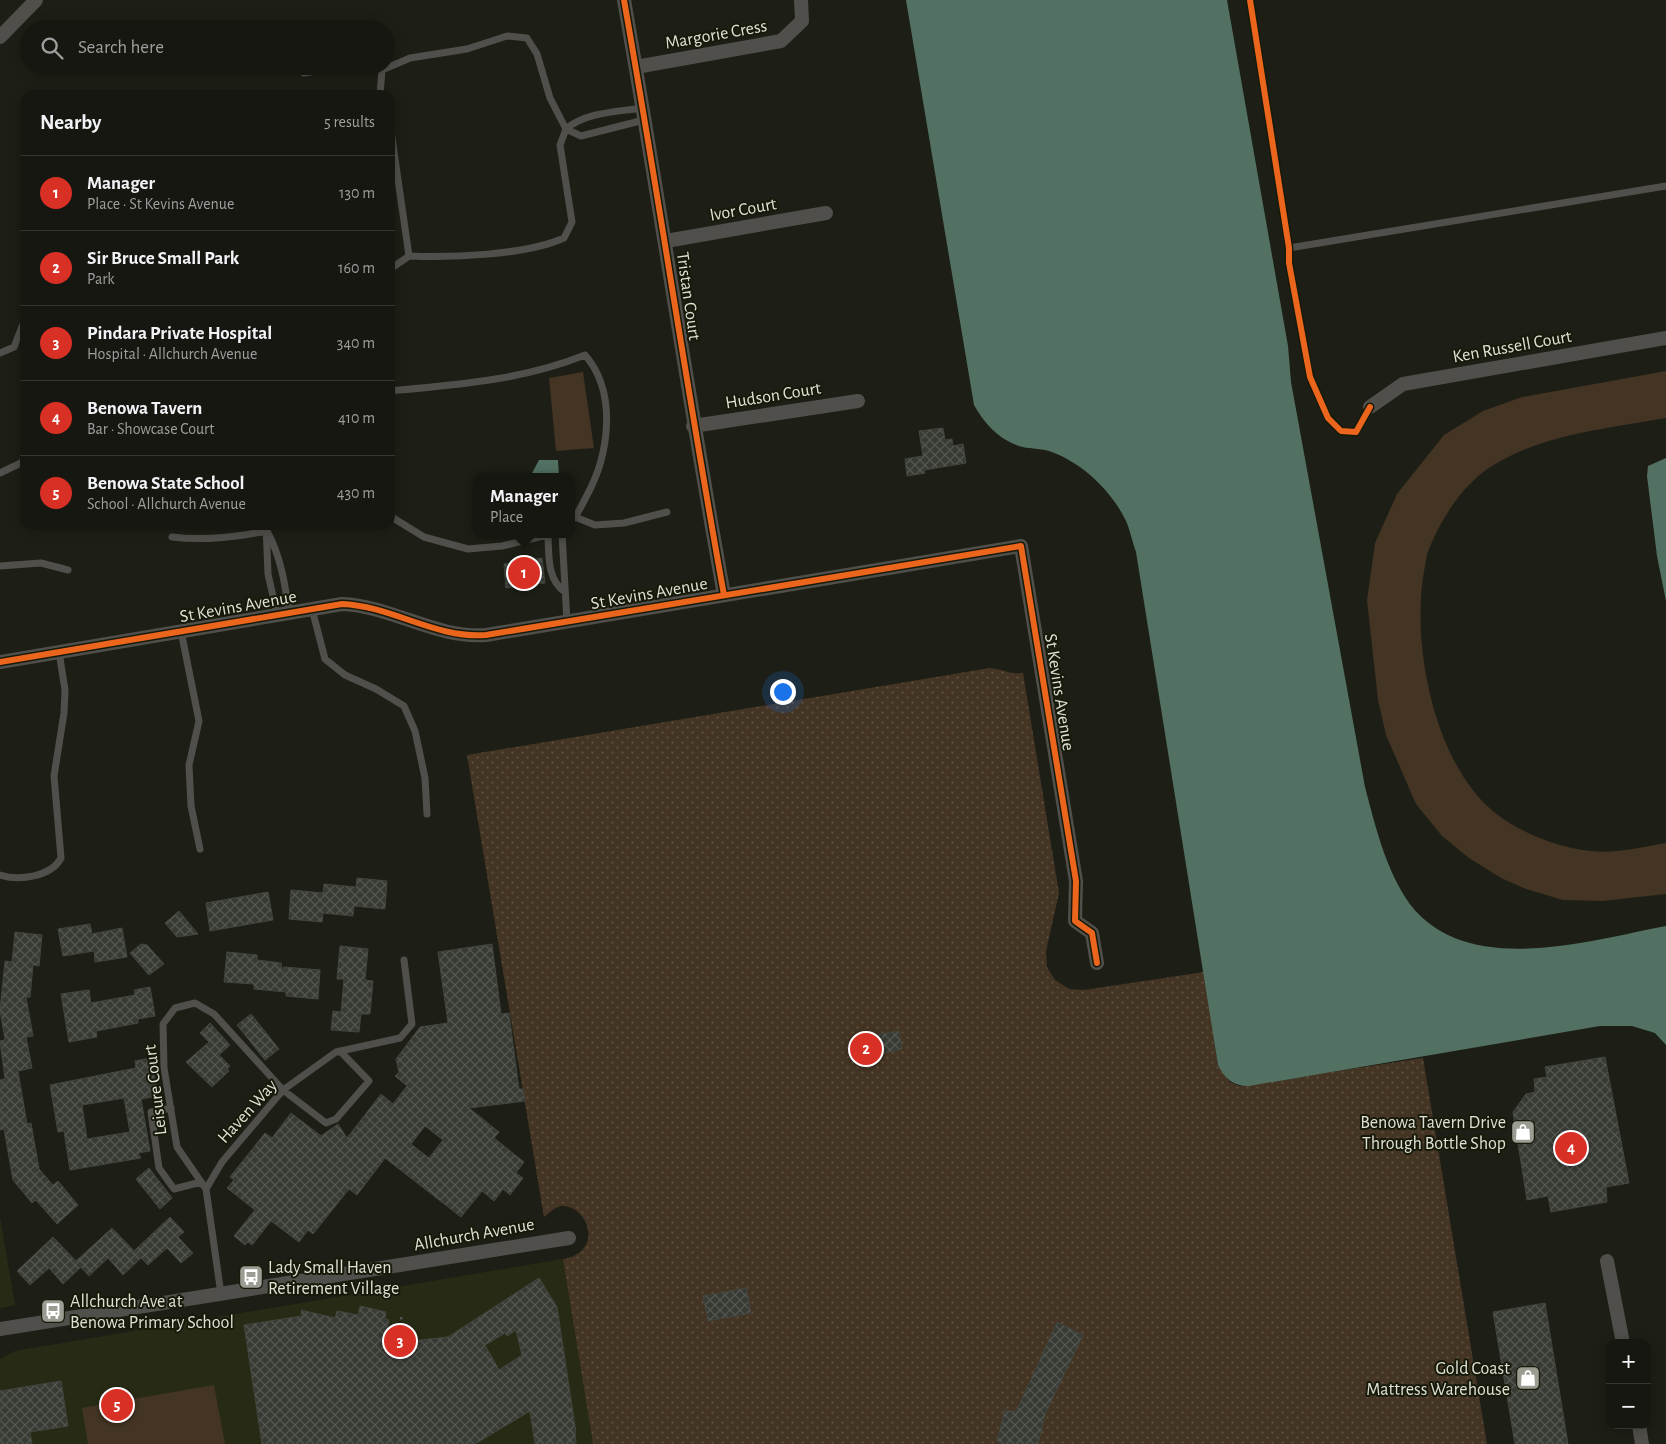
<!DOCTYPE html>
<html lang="en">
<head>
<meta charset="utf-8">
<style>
	:root { --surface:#161710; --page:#1f2019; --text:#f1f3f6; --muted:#9e9f9f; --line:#353630; --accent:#d93025 }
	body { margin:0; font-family:"Alegreya Sans",sans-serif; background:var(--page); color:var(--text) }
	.controls { position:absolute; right:15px; bottom:15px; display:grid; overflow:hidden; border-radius:10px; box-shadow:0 2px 12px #0003 }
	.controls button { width:45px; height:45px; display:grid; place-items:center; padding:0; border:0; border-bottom:1px solid var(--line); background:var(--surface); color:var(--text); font:25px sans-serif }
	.you { position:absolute; left:782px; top:691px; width:18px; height:18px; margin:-12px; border:4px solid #fff; border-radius:50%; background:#1a73e8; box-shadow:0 0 0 8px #1a73e833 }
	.badge { display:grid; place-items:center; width:32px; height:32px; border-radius:50%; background:var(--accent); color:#fff; font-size:16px; font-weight:700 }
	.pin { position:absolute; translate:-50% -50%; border:2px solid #fff; box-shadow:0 1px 5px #0006 }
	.popup { position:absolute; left:473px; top:473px; width:102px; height:65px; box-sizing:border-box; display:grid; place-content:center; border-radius:10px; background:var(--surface); filter:drop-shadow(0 1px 4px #0005); font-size:16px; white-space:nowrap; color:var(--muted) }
	.popup b { font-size:19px; color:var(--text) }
	.popup::after { content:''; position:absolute; left:50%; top:100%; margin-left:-10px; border:10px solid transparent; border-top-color:var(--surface) }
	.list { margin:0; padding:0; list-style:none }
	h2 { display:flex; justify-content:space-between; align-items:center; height:65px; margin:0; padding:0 20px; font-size:21px }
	h2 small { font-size:16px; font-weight:400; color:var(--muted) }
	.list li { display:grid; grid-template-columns:32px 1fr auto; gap:15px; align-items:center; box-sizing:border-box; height:75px; padding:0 20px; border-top:1px solid var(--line) }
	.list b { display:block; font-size:19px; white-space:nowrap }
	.list p { margin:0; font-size:16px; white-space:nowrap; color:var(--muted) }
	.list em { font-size:16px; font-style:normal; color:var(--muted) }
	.icon { flex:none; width:28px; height:28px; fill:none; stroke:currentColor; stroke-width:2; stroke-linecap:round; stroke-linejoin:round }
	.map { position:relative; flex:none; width:1666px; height:1444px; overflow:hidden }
	.search { position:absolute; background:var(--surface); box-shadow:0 2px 12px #0003; left:20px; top:20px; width:375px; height:55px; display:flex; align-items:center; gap:12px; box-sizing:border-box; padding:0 18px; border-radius:28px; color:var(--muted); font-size:19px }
	.panel { position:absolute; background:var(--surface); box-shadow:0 2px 12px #0003; left:20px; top:90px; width:375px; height:440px; border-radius:15px }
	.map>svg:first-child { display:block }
</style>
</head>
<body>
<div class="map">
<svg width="1666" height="1444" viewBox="0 0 1666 1444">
	<defs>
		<pattern id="park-dots" width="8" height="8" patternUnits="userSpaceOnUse" patternTransform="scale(1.25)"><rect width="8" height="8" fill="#433423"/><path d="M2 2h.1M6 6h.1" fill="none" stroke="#5e5142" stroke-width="1.8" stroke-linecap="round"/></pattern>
		<pattern id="building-cross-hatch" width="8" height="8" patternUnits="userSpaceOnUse" patternTransform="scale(1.25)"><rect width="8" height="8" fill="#383a34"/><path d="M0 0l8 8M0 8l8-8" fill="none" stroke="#545651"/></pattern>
	</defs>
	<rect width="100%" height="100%" fill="#1d1f16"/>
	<!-- built -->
	<path fill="#272b15" d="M0,1217L15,1305L0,1308Z
		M563,1259L593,1444H0V1359L15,1351Z"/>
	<!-- green -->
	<path fill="#433423" d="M1666,371V418C1606,429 1541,434 1489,468C1462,486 1441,519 1429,549C1426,555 1426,564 1424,571C1411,644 1434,763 1494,812C1520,833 1558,848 1591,851C1616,854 1642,847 1666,843V894L1603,901L1563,900L1526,889L1501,878L1469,858L1442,836L1416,804L1386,735L1378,700L1367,600L1375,543L1397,494L1444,435L1483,411L1522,397Z
		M583,372L594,448L556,451L549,378Z
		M214,1385L225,1444H88L82,1408Z"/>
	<!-- park -->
	<path fill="url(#park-dots)" d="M990,668C1002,669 1011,675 1023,673L1059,893L1046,951L1047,967L1055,980L1069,989L1084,990L1204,972L1218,1065L1230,1082L1239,1086L1423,1058L1487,1444H593L563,1259C605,1252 588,1204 561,1206C555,1207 549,1213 544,1217L467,755Z"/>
	<!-- water -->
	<path fill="#527162" d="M906,0H1227L1288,346L1291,382L1365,787C1375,825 1384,863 1405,897C1459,981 1587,941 1666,926V1045L1655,1033L1632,1026H1600L1249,1086C1233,1086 1225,1079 1218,1065L1136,552C1132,541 1130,529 1125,519C1110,489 1081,462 1049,451C1039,448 1028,449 1019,446C998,439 984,423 974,405Z
		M1666,458V601L1657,556L1647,476L1648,466Z
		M539,460H558L559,477H530Z"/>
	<!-- building -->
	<path fill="url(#building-cross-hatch)" stroke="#42463e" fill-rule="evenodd" d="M943,428L945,440L952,439L953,446L963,444L966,463L924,470L925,473L907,476L905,459L923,456L919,431Z
		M542,558L545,583L506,588L504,564Z
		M357,878L387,881L385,909L354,906L353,916L323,913L322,922L289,919L291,890L323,893L324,884L356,887Z
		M268,892L273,920L210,931L206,903Z
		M179,911L198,934L177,937L165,923Z
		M90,924L92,934L122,928L127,957L95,962L94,951L63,956L58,929Z
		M15,932L42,935L39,966L33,965L30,997H26L33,1036L26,1037L32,1068L18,1071L27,1124L31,1123L39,1169L53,1185L58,1181L78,1205L57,1224L36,1200L32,1203L13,1180L4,1129L0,1130V1080L5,1079L0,1041L5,1040L0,1010L5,961L12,962Z
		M141,944L147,945L164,964L149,975L130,953Z
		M492,944L501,1014L509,1013L519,1089H523L525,1101L469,1108L499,1132L494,1138L524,1162L516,1173L523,1178L510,1195L503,1189L494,1201L482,1191L461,1217L385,1158L357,1195L349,1189L313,1234L308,1230L299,1242L271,1221L252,1245L248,1242L245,1245L234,1236L255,1210L227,1188L234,1180L230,1177L265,1133L272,1138L291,1113L321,1136L338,1124L347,1138L381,1094L393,1104L407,1086L395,1076L399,1072L396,1059L420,1027L448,1023L438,952ZM425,1126L443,1140L429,1158L411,1144Z
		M340,946L368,949L365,980L373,981L370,1014H361L359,1032L331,1030L333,1011L341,1012L344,979H337Z
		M227,952L257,955V960L281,963L282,971L284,967L320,970L318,999L286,996V992L254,989V984L224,982Z
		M150,987L155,1016L138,1019V1023L96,1031L97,1037L69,1042L61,994L89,990L91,1003L135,995L134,990Z
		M251,1014L279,1049L265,1060L237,1025Z
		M210,1023L230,1045L219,1055L230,1066L227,1069L229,1071L212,1087L186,1062L209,1042L200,1033Z
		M899,1031L902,1049L874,1055L870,1036Z
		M1605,1057L1629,1183L1606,1187L1607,1202L1551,1212L1548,1196L1527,1200L1513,1112L1526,1094L1535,1092L1534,1079L1547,1077L1545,1067Z
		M151,1058L158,1096L141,1099L150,1151L138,1153L141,1158L70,1170L64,1131L58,1132L50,1085L136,1068L135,1061ZM124,1098L130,1132L87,1139L82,1105Z
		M149,1168L172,1198L160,1209L136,1179Z
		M170,1217L184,1232L178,1237L193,1253L181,1263L167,1248L148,1265L134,1251Z
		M112,1228L141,1258L123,1275L108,1258L89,1276L81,1267L63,1284L49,1268L30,1285L17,1271L53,1237L76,1261Z
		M539,1278L557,1307L576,1433H575L576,1444H535L530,1411L475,1444H262L244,1325L302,1316L301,1310L335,1318L337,1311L358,1315L360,1306L386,1312L385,1319L389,1320L384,1344L448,1337ZM516,1330L522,1355L499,1370L485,1345L505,1333L507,1336Z
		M746,1288L751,1313L708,1321L703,1296Z
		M1545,1303L1568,1444H1515L1493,1312Z
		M1057,1322L1083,1335L1046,1412L1038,1444H1005L997,1441L1005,1410L1016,1412Z
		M61,1381L68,1426L30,1432L32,1444H0V1391Z"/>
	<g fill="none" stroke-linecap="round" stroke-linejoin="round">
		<!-- path -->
		<path stroke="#53534f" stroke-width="2.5" stroke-dasharray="2.5 4" stroke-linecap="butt" d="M401,1317L405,1342"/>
		<!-- service -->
		<path stroke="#504f4b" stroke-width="7" d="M371,66L382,70
			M304,73L347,66
			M380,95L382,70L410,58L467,49L507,36L527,38L537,54L550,98L566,129L560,145L572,222L564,238C526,255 451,258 409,256L390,124
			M642,108C617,112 586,112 566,129L581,136L644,120
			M1289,248L1666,186
			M390,269L409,256
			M0,353L14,347L25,319
			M390,391C456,385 523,380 585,355C618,393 609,456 586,497C582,505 578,514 572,520
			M0,473L25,461
			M390,516L424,537L468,549L502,546L551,534
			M575,517L595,525L624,523L667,512
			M266,525L268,574L277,614
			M267,531C281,557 285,584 289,612
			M562,534L567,622
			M548,536C549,556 547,580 565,592
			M172,537C205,541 234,537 267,531
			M0,566L41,563L68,570
			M312,609L325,659L345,675L376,689L404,706L415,731L425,778L427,814
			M181,631L199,721L189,765L191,806L200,849
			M0,875C19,881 51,877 61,858L54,776L64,713L65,690L59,652
			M171,1108L151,1112L159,1168L174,1189L201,1182
			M206,1189L177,1147L164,1068L163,1024L175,1008L195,1003L214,1014L283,1090L326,1123L336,1119L369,1081L340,1051
			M221,1294L206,1189L222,1162L283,1090L336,1052L400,1038L412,1024L404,960"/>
		<!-- minor -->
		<path stroke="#504f4b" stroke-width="14" d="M624,0C659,198 688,397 724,595
			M0,37L36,0
			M636,67L781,41L802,21L801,0
			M666,241L826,213
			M1370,407L1403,384L1666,338
			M693,426L858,401
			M0,662L342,604C392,606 436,639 486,635L1021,546L1076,881L1075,921L1092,933L1097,963
			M1607,1261L1623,1343
			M0,1329L569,1238
			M1639,1425L1642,1444"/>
		<defs>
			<path id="cycleway" d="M624,0C659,198 688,397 724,595
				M1250,0L1289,248V263L1310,377L1328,418L1341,431L1356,432L1370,407
				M0,662L342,604C392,606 436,639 486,635L1021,546L1076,881L1075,921L1092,933L1097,963"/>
		</defs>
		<!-- cycleway casing -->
		<use href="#cycleway" stroke="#171a09" stroke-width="9"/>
		<!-- cycleway -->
		<use href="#cycleway" stroke="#eb651d" stroke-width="6"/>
	</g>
	<!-- icons -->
	<defs>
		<symbol id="shop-square" viewBox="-11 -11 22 22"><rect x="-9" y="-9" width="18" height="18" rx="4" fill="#9b9d93" stroke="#171a09"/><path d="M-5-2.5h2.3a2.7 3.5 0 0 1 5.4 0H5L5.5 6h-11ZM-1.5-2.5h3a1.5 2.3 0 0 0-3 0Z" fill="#fff"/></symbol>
		<symbol id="bus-square" viewBox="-11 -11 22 22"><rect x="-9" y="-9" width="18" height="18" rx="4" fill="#9b9d93" stroke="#171a09"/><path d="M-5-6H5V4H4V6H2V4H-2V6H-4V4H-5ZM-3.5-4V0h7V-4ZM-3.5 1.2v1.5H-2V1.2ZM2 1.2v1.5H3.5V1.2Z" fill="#fff"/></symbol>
	</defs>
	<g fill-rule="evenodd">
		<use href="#shop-square" x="1509" y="1118" width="28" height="28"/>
		<use href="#bus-square" x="237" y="1263" width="28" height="28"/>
		<use href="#bus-square" x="39" y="1297" width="28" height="28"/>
		<use href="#shop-square" x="1514" y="1364" width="28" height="28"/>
	</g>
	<g text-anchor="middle" stroke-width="4" stroke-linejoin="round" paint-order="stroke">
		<!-- street labels -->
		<g font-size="18" fill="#dfe1d6" stroke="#171a09">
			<text transform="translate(716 34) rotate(-10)" y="6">Margorie Cress</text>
			<text transform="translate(743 209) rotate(-10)" y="6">Ivor Court</text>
			<text transform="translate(689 296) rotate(82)" y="6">Tristan Court</text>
			<text transform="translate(1512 346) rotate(-10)" y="6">Ken Russell Court</text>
			<text transform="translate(773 395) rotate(-9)" y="6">Hudson Court</text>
			<text transform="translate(649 593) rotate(-10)" y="6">St Kevins Avenue</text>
			<text transform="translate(238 606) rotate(-10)" y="6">St Kevins Avenue</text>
			<text transform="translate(1060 692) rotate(81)" y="6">St Kevins Avenue</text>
			<text transform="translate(155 1090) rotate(-97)" y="6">Leisure Court</text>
			<text transform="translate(247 1111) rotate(-48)" y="6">Haven Way</text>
			<text transform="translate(474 1234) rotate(-10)" y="6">Allchurch Avenue</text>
		</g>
		<!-- poi labels -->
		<g font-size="18" fill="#dfe1d6" stroke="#171a09" text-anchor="end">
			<text x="1506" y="1128">Benowa Tavern Drive<tspan x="1506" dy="21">Through Bottle Shop</tspan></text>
			<text x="268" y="1273" text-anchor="start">Lady Small Haven<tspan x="268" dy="21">Retirement Village</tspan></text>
			<text x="70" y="1307" text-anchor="start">Allchurch Ave at<tspan x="70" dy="21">Benowa Primary School</tspan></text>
			<text x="1510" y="1374">Gold Coast<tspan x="1510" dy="21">Mattress Warehouse</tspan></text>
		</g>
	</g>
</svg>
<div class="controls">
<button>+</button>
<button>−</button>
</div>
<div class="you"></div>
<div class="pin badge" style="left:524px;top:573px">1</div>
<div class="popup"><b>Manager</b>Place</div>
<div class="pin badge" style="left:866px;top:1049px">2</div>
<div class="pin badge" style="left:400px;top:1341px">3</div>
<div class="pin badge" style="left:1571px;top:1148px">4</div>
<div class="pin badge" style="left:117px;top:1405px">5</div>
<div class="search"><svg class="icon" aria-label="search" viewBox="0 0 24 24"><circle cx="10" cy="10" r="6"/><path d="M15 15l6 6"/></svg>Search here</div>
<section class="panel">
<h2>Nearby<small>5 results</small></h2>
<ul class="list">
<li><span class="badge">1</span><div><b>Manager</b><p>Place · St Kevins Avenue</p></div><em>130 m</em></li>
<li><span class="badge">2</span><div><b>Sir Bruce Small Park</b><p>Park</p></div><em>160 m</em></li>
<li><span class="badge">3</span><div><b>Pindara Private Hospital</b><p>Hospital · Allchurch Avenue</p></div><em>340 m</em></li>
<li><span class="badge">4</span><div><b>Benowa Tavern</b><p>Bar · Showcase Court</p></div><em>410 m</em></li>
<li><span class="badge">5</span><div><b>Benowa State School</b><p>School · Allchurch Avenue</p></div><em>430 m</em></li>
</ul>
</section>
</div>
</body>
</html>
